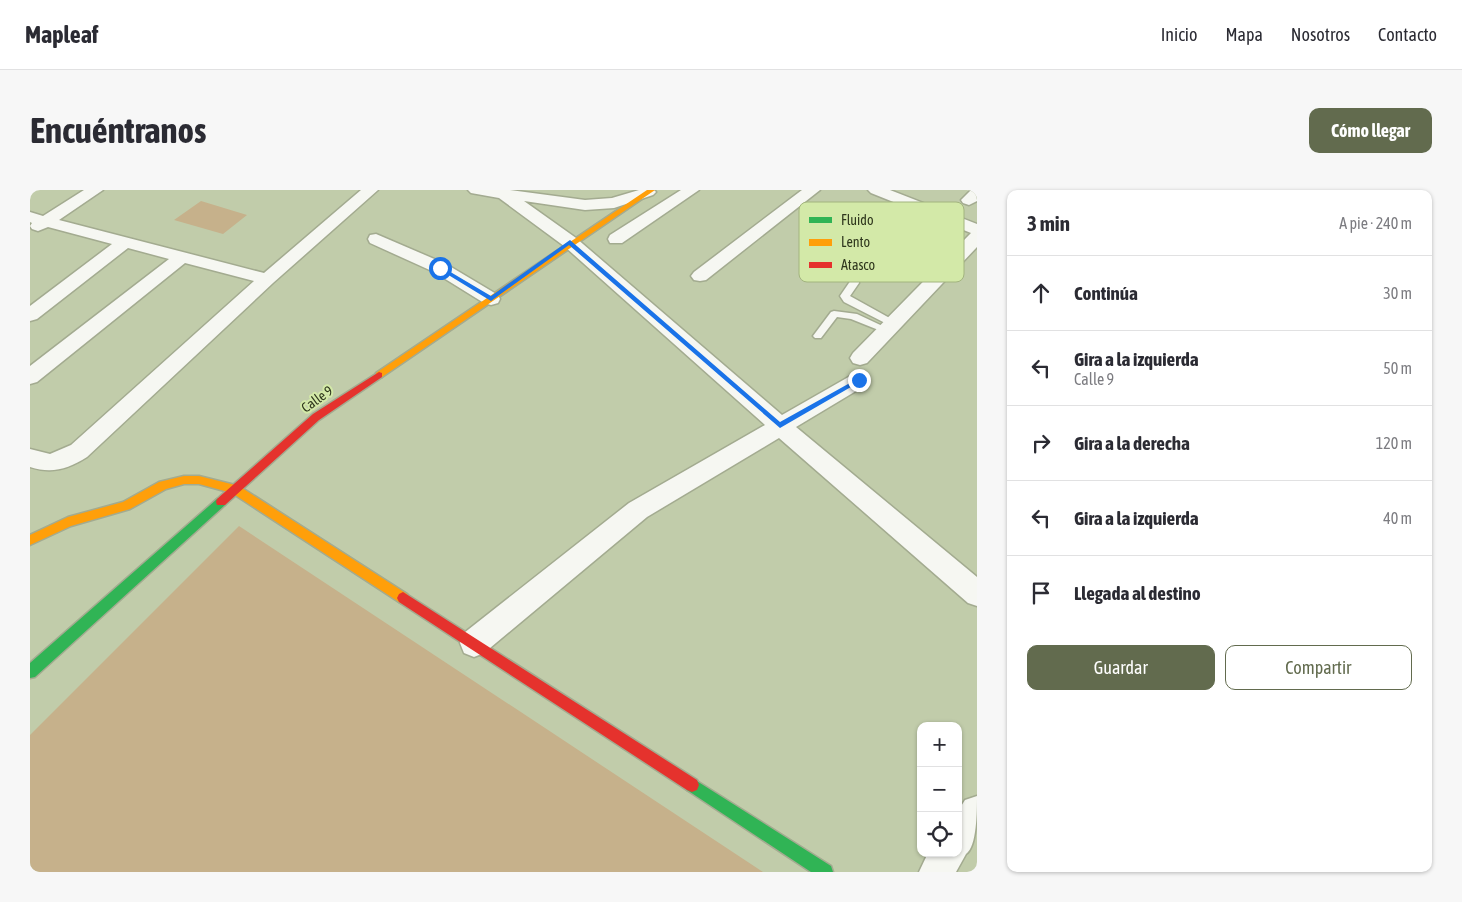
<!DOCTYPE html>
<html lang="es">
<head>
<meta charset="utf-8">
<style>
	:root { --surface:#fff; --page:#f7f7f7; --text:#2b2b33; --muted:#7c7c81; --line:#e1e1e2; --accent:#626b4e }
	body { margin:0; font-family:"Asap Condensed",sans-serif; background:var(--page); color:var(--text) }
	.controls { position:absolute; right:15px; bottom:15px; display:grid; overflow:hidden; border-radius:10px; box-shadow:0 1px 4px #0004 }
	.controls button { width:45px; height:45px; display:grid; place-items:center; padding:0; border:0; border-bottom:1px solid var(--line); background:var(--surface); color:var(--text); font:25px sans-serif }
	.stop { position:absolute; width:15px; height:15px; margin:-11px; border:4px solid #1a73e8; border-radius:50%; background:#fff }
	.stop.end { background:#1a73e8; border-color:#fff; box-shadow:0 1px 5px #0008 }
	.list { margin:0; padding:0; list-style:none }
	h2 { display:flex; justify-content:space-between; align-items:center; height:65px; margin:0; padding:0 20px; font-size:21px }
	h2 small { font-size:16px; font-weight:400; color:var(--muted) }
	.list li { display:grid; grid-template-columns:32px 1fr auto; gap:15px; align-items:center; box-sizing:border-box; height:75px; padding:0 20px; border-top:1px solid var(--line) }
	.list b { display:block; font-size:19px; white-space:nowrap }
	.list p { margin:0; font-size:16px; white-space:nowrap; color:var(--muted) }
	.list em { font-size:16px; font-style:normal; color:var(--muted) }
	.actions { display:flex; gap:10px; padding:15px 20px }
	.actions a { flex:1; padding:11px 0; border:1px solid var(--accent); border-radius:10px; text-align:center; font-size:18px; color:var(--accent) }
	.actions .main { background:var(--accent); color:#fff }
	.icon { flex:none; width:28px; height:28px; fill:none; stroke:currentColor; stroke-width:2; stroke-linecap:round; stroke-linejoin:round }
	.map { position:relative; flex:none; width:947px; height:682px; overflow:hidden; border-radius:10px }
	header { display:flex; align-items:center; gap:30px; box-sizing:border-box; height:70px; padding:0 25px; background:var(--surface); border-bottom:1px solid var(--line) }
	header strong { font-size:24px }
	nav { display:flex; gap:28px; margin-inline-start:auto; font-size:18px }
	.intro { display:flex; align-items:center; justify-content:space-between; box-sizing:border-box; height:120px; padding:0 30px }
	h1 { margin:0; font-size:35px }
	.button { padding:12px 22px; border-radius:10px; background:var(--accent); color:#fff; font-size:18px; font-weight:700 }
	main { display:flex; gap:30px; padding:0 30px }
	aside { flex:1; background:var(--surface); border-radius:10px; box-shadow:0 1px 4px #0004 }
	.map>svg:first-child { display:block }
</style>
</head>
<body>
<header>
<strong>Mapleaf</strong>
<nav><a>Inicio</a><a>Mapa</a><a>Nosotros</a><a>Contacto</a></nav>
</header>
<div class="intro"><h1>Encuéntranos</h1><a class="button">Cómo llegar</a></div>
<main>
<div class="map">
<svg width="947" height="682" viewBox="0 0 947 682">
	<rect width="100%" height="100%" fill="#c1ccaa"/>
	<!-- green -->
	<path fill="#c6b18b" d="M171,11L217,25L193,44L144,30Z
		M209,336L733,682H0V545Z"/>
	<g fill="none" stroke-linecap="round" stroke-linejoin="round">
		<defs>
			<path id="lane" d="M835,41L842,43L811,74L829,89V93L820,106L865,131V135H859L814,112L810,106L821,90L805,80L803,74Z
				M804,121L827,124L861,140L856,143L821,129L807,127L791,148H785L783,146L801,122Z"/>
			<path id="street" d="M54,0H73L29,30L234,83L331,0H348L243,93L57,267C38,279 22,284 0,277V259L20,264L41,255L224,91L155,73L7,192L0,194V176L139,69L98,58L7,129L0,131V116L82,54L18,37L8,41L2,39L0,36L2,33L0,32V22L13,26Z
				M438,0H480L555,10L582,8L609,0H624L626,2L623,5L584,18L555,20L494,11L546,48L752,225L822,185L829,183L836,185L839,190L836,195L766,237L947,387V416L938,413L749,248L617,327L454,463L444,467L434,463L430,453L434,443L599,313L735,235L534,56L469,8L441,3Z
				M651,0H669L592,53H580L578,49L580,45Z
				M772,0H790L676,90L670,91L664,90L661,86L664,82Z
				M838,0H860L947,34V57L837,173L830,175L823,173L820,168L823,163L941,43L841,3Z
				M941,0H947V11L939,15L933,13L931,10Z
				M346,44L416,74L468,105L470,109L468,113L461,115L454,113L404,82L340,53L338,49L340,45Z
				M947,606C947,621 947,657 936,664L926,682H889L898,663H928V621L935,610Z"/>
			<path id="fast" d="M191,307L195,309L196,312L195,315L5,487L0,488V473L187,309Z
				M662,588L801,676L803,682H781L657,600L655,595L657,590Z"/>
			<path id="slow" d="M617,0H625L352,187H346V183Z
				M154,286H169L209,296L377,404L379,408L377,412L373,414L369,412L202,303L169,294H154L136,299L100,319L41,336L0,355V345L38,327L93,312L129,292Z"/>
			<path id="jam" d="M349,182L352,183V187L289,230L195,315H187L186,312L187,309L283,224Z
				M373,402L667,590L669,595L667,600L662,602L657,600L369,412L367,408L369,404Z"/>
		</defs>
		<!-- lane casing -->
		<use href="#lane" stroke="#a3ab90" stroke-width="3"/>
		<!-- street casing -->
		<use href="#street" stroke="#a3ab90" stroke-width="3"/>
		<!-- fast casing -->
		<use href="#fast" stroke="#a3ab90" stroke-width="3"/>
		<!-- slow casing -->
		<use href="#slow" stroke="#a3ab90" stroke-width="3"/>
		<!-- jam casing -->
		<use href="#jam" stroke="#a3ab90" stroke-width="3"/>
		<!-- lane -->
		<use href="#lane" fill="#f6f7f2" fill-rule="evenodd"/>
		<!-- street -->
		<use href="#street" fill="#f6f7f2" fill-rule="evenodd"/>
		<!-- fast -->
		<use href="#fast" fill="#30b455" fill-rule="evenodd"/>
		<!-- slow -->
		<use href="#slow" fill="#ff9f0a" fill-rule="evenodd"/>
		<!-- jam -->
		<use href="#jam" fill="#e5322d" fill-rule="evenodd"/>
	</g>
	<!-- route -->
	<path fill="#1a73e8" d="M540,50L750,232L827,189L833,190L750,238L539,55L461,111L407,78L412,77L461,106Z"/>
	<g text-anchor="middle" stroke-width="4" stroke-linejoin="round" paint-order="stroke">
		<!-- street labels -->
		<g font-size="14" fill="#2f371d" stroke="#d3e9a8">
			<text transform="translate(287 209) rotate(-36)" y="5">Calle 9</text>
		</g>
	</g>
	<!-- legend -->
	<rect x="769" y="12" width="165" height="80" rx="8" fill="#d3e9a8" stroke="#a2b47e" stroke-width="1"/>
	<rect x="779" y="27" width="23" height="6" fill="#30b455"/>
	<rect x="779" y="49" width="23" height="7" fill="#ff9f0a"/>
	<rect x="779" y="72" width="23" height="6" fill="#e5322d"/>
	<g font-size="14" fill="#2f371d">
		<text x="811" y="35">Fluido</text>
		<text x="811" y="57">Lento</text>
		<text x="811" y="80">Atasco</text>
	</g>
</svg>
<div class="controls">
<button>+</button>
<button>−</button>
<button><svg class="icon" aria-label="locate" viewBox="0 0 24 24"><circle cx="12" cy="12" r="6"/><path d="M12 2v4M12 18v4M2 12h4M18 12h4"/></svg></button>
</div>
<div class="stop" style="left:410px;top:78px"></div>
<div class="stop end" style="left:829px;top:190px"></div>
</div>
<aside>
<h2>3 min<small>A pie · 240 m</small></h2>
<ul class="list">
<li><svg class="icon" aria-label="ahead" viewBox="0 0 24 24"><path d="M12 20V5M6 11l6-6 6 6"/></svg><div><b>Continúa</b></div><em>30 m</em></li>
<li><svg class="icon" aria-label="left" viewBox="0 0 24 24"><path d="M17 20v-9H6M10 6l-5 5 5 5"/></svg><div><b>Gira a la izquierda</b><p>Calle 9</p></div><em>50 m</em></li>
<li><svg class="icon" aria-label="right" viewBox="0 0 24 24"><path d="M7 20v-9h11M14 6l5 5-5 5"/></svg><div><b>Gira a la derecha</b></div><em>120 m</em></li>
<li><svg class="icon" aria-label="left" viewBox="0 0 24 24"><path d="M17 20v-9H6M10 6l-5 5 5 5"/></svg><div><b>Gira a la izquierda</b></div><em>40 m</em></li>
<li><svg class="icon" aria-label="arrive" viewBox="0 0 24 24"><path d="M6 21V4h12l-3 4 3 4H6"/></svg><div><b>Llegada al destino</b></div></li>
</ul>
<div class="actions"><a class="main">Guardar</a><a>Compartir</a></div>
</aside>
</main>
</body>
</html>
